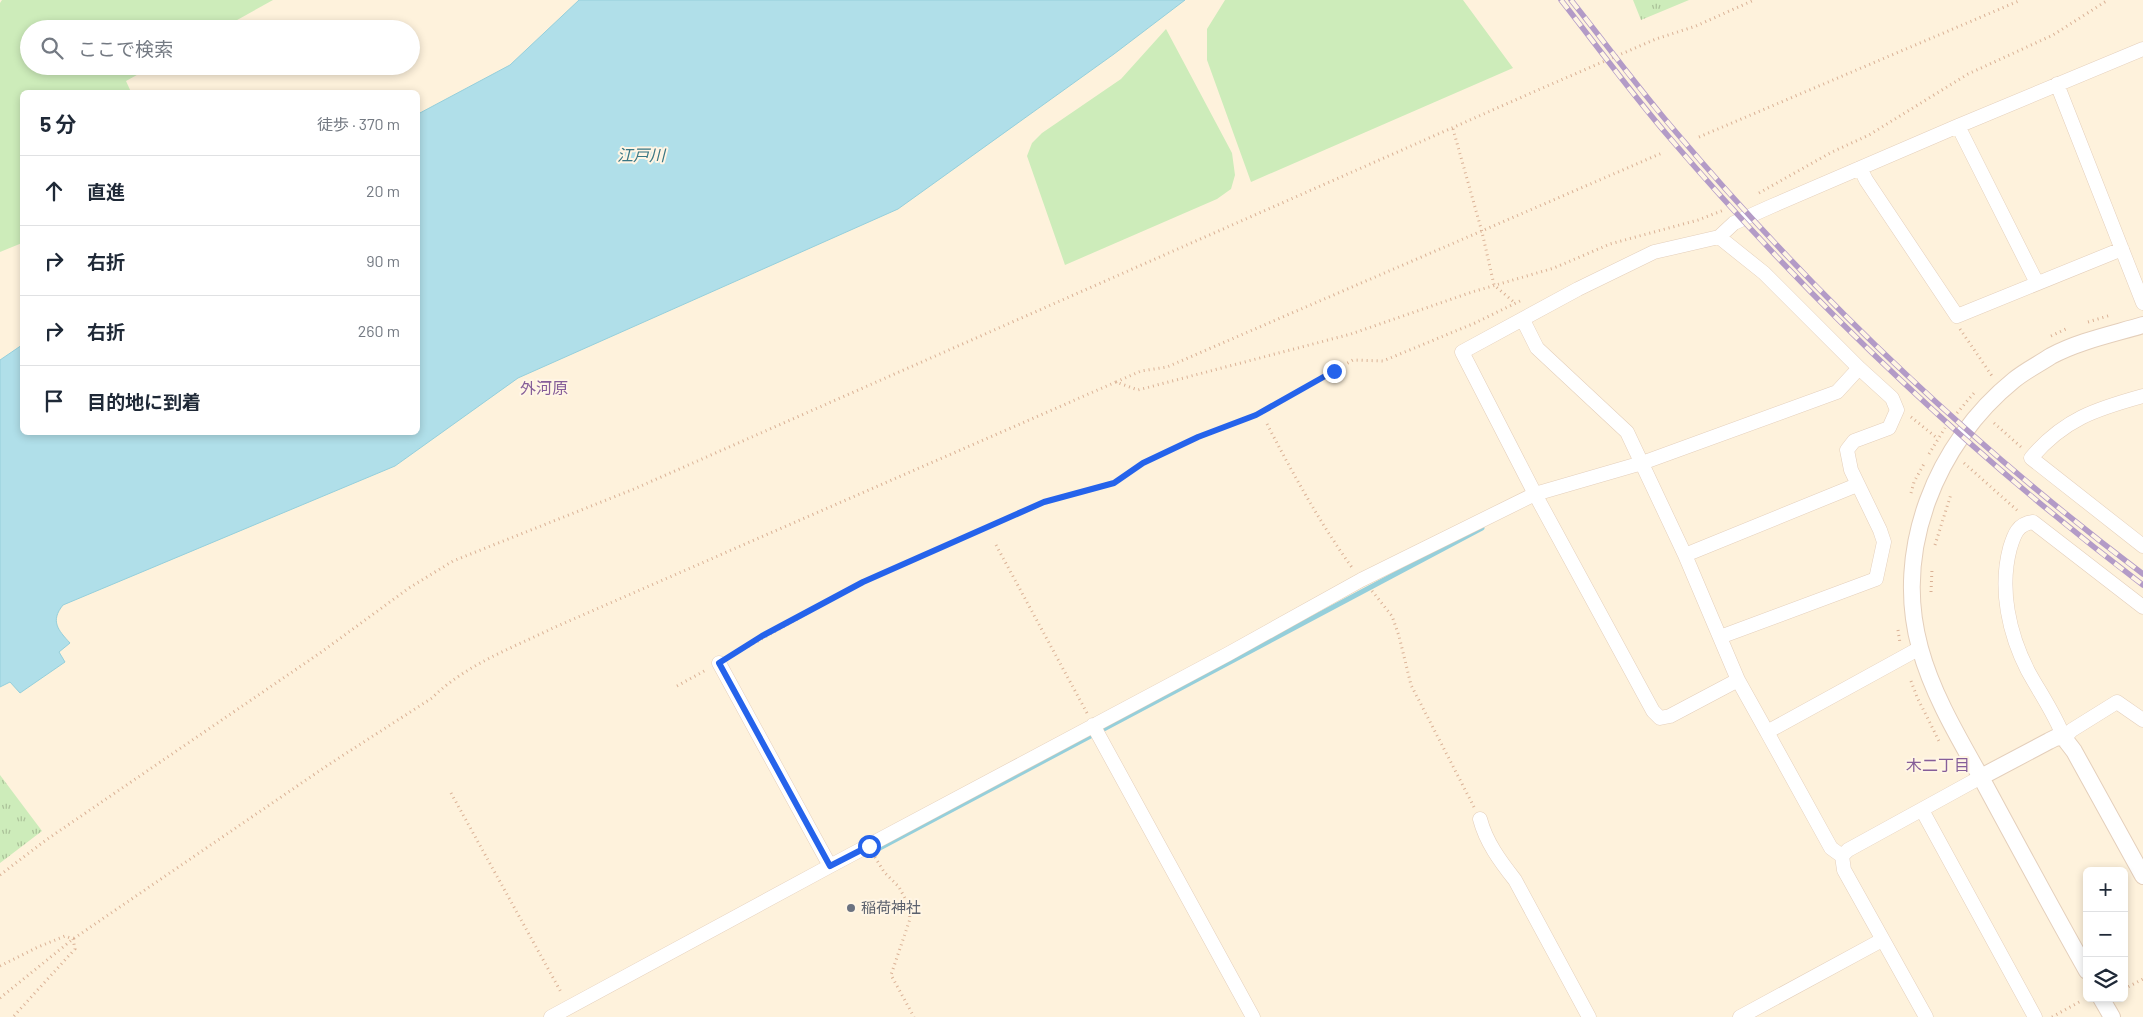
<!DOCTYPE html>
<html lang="ja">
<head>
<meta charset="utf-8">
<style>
	:root { --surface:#fff; --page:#f2f2f3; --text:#1f2937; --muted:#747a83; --line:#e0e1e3 }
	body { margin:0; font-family:Barlow,"Noto Sans JP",sans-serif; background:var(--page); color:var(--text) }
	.controls { position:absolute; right:15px; bottom:15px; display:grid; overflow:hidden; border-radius:8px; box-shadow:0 2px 8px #0003 }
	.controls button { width:45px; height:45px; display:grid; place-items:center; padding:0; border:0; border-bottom:1px solid var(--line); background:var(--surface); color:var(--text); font:25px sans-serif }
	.stop { position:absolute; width:15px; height:15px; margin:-11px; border:4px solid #2563eb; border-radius:50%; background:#fff }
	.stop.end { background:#2563eb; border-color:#fff; box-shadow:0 1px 5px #0008 }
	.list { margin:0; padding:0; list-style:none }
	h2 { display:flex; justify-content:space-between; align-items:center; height:65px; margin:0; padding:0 20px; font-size:21px }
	h2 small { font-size:16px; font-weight:400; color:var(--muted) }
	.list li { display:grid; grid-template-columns:32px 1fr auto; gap:15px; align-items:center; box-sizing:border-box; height:70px; padding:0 20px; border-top:1px solid var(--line) }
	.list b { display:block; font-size:19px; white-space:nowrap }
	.list em { font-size:16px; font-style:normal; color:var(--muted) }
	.icon { flex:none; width:28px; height:28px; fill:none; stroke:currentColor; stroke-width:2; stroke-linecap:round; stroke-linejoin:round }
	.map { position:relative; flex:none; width:2143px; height:1017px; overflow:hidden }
	.search { position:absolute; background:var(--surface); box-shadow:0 2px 8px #0003; left:20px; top:20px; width:400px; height:55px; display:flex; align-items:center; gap:12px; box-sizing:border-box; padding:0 18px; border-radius:28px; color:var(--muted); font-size:19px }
	.panel { position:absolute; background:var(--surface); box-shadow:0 2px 8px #0003; left:20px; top:90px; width:400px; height:345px; border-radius:8px }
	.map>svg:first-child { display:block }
</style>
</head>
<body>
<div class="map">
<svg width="2143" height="1017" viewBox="0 0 2143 1017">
	<defs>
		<pattern id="grass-tufts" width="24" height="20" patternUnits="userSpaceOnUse" patternTransform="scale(1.25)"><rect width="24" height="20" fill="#cdecba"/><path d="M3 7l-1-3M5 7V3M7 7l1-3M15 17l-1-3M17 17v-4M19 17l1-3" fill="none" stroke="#abc299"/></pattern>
	</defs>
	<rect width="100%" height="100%" fill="#fef2dc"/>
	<!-- grass -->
	<path fill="url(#grass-tufts)" d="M1633,0H1689L1641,20Z
		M0,775L42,831L0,863Z"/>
	<!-- pitch -->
	<path fill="#cdecba" d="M2,0H273L221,29H29V66H153L126,81L131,92H22V243L0,252V3Z
		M1225,0H1463L1513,68L1251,182L1207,60V29Z
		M1166,29L1232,153L1235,175L1231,189L1217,199L1065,265L1027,156L1032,143L1042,133L1121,79Z"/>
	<!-- water -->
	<path fill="#b0dfe9" stroke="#95cfdb" d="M579,0H1185L1114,54L898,209L518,378L395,466L63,605C50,621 58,630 70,643L59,652L65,662L20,693L10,682L0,687V360L22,345V432H418V114L510,65Z"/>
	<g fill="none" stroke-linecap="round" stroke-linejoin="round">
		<!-- stream -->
		<path stroke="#95cfdb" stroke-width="5" d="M876,850L1482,528"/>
		<defs>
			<path id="minor" d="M2057,84L2143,303
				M1958,126L2037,283
				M1860,168L1866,180L1957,316L2122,249
				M1719,237L1764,273L1859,368L1892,398L1897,410L1889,428L1854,441L1847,450L1851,470L1880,530L1884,542L1876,579L1720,637
				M1523,320L1537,348L1627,432L1685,555L1738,680L1767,732
				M2143,396C2096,409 2064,419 2031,458L2143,546
				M1685,555L1857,485
				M2143,607L2033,522C2017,524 2014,535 2010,548C1999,589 2009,634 2028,671C2040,693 2055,714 2064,738L2072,730L2117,702L2143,720
				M719,663L830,866
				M1738,680L1670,716L1660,718L1653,711L1535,494L1462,352L1578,289L1654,252L1719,237L1734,223L1772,206L1958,126L2143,49
				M1093,725L1253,1017
				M1922,810L2035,1017
				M1480,819C1486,842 1500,861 1515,880L1589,1017
				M1842,856L1831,848L1767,732L1920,648
				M551,1017L830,866L1228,654L1361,580L1535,494L1642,463L1837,392L1859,368
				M1740,1017L1882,940
				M1926,1017L1844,870L1842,856L1848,850L1981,777"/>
			<path id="tertiary" d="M1981,777L2049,741L2057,737L2064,738L2074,751L2143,876
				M2087,971C2052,909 2018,846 1984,783C1960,740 1933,696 1920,648C1893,550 1936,443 2014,380C2025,371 2039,364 2051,356C2079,341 2113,334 2143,325
				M2101,998L2112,1017"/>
		</defs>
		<!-- minor casing -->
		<use href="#minor" stroke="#e4cfbb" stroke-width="15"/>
		<!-- tertiary casing -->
		<use href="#tertiary" stroke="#e4cfbb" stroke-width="18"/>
		<!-- path -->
		<path stroke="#dab195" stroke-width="3" stroke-dasharray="1 4" stroke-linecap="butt" d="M1453,129L1482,232L1494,285L1515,303
			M1699,137L2021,0
			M1759,193L1832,152L1869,135L1968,74L2053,35L2108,0
			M2088,322L2111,315
			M1960,329L1992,376
			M2051,336L2068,328
			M1116,382L1141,371L1167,367L1662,153
			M1957,413L1974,393
			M1911,417L1937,438
			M1994,423L2021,447
			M1267,424C1293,474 1320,523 1353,569
			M1929,454L1945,428
			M1964,463L2019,512
			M1911,493L1914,482L1925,462
			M996,545L1087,713
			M1935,545L1951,494
			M1372,591L1392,616L1399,636L1411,685L1474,807
			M1931,592L1932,569
			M1898,630L1900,643
			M731,656L863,582L1044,502L1114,483L1143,463L1198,437L1256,415L1353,360L1383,361L1475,323L1522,300
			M1911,681L1917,697L1939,741
			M677,686L706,670
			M451,793L562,994
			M875,857L884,872L899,887L909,906L910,919L891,975L914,1017
			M0,875L46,840L320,653L409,588L453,561L634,489L1547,86L1656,39L1696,26L1754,0
			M0,966L38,947L65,936L73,939L75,949L13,1017
			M2124,989L2143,979
			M0,998L73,939L328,765L432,698C465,665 512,648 553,628L1116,382L1138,390L1351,334L1472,292L1554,268L1610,244L1698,220L1724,210
			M2052,1017L2081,1001"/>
		<!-- minor -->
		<use href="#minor" stroke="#fff" stroke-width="14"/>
		<!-- tertiary -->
		<use href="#tertiary" stroke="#fff" stroke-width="16"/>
		<defs>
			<path id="rail" d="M1561,0C1597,46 1631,93 1669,137C1811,303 1969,453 2143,585
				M1571,0C1606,44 1639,89 1675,131C1814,295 1972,445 2143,574"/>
		</defs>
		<!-- rail casing -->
		<use href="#rail" stroke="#b39bc7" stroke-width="5.5"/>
		<!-- rail -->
		<use href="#rail" stroke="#fff5e4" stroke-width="4" stroke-dasharray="11" stroke-linecap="butt"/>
	</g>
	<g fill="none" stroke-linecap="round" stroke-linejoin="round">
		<!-- route -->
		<path stroke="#2563eb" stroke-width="6" d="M869,846L830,866L719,663L762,636L863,582L1044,502L1114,483L1143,463L1198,437L1256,415L1334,371"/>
	</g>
	<!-- markers -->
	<circle fill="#6b7280" stroke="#fff5e4" stroke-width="2" cx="851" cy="908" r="5"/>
	<g text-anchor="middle" stroke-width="4" stroke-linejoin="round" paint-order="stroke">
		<!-- worship labels -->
		<g font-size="15" fill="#5b616d" stroke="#fff5e4" text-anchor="start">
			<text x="861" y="913">稲荷神社</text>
		</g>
		<!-- water labels -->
		<g font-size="16" font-style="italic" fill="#397683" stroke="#fff5e4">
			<text x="641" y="161">江戸川</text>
		</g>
		<!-- neighbourhood labels -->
		<g font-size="16" fill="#865e99" stroke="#fff5e4">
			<text x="544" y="394">外河原</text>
			<text x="1938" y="771">木二丁目</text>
		</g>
	</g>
</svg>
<div class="controls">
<button>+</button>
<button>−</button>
<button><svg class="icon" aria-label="layers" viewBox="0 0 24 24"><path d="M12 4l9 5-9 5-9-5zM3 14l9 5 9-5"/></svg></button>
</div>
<div class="stop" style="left:869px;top:846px"></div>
<div class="stop end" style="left:1334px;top:371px"></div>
<div class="search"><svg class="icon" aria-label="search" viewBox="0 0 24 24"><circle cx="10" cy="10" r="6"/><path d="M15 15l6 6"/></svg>ここで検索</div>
<section class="panel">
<h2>5 分<small>徒歩 · 370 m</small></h2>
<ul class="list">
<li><svg class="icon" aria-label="ahead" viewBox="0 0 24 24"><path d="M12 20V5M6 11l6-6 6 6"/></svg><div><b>直進</b></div><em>20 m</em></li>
<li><svg class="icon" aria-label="right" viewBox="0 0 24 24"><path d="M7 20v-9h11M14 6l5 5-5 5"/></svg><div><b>右折</b></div><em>90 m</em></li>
<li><svg class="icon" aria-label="right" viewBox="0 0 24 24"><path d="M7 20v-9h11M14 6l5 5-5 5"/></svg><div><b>右折</b></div><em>260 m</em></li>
<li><svg class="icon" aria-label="arrive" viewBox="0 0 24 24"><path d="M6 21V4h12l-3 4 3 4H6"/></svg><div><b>目的地に到着</b></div></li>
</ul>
</section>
</div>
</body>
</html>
